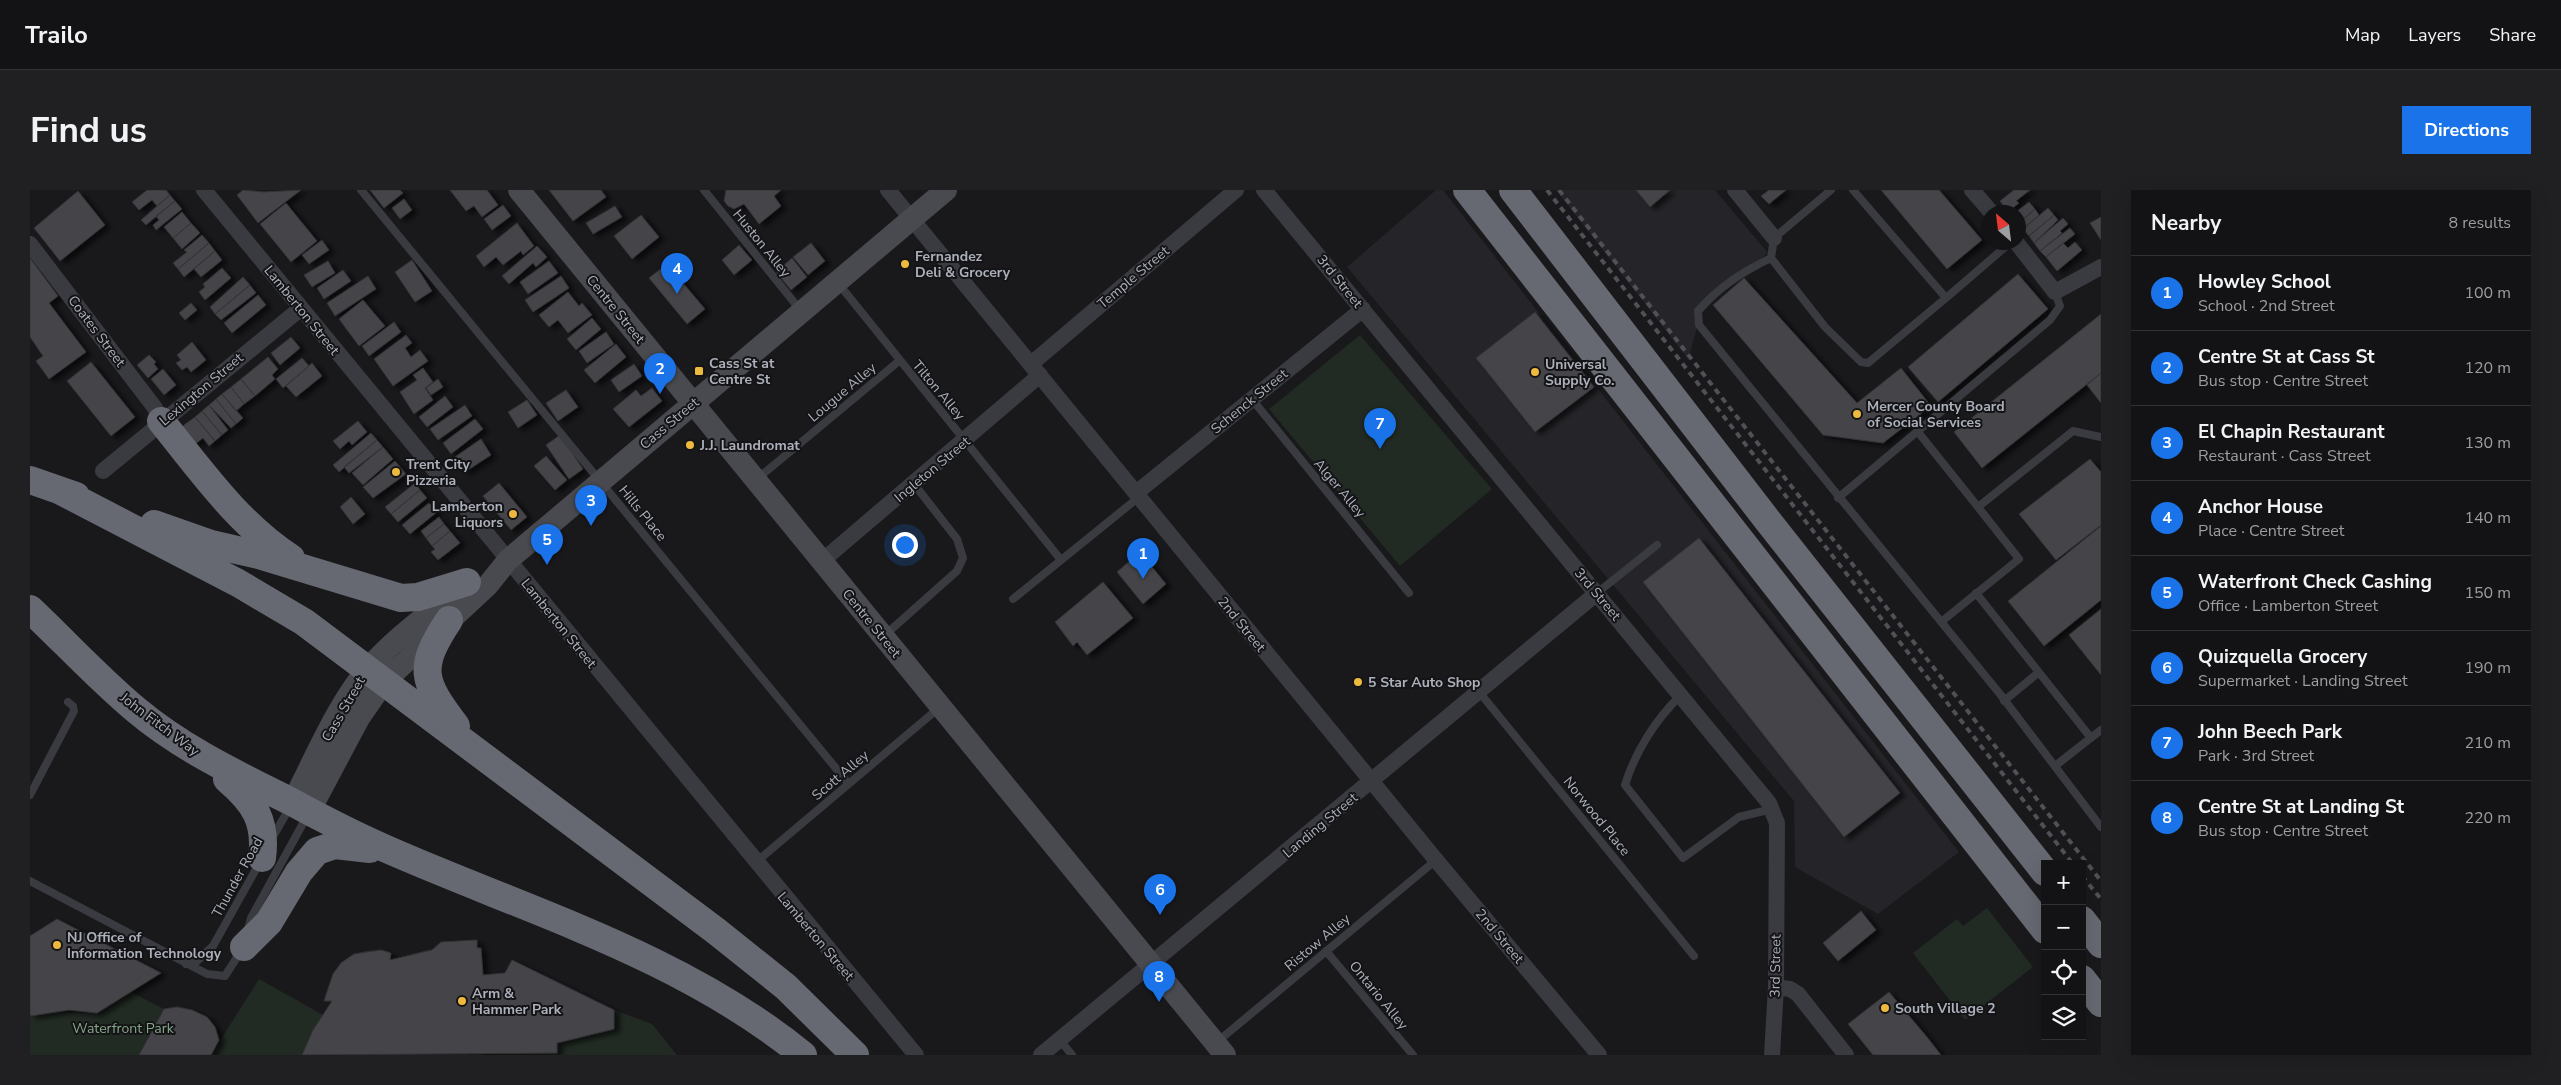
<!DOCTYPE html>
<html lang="en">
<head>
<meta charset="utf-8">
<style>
	:root { --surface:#131315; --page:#202022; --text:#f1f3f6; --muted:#9d9ea0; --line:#323234; --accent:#1a73e8 }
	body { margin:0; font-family:"Nunito Sans",sans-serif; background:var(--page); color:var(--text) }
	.controls { position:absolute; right:15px; bottom:15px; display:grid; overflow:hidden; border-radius:0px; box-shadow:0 5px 20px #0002 }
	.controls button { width:45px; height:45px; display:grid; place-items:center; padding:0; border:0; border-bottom:1px solid var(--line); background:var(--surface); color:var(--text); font:25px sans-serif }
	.compass { position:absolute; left:1951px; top:15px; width:45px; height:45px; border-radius:50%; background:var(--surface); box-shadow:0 5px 20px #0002; rotate:332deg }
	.you { position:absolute; left:874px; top:354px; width:18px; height:18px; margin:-12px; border:4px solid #fff; border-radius:50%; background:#1a73e8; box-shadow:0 0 0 8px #1a73e833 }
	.badge { display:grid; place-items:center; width:32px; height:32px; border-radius:50%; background:var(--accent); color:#fff; font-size:16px; font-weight:700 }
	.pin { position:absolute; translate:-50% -41px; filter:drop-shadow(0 1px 2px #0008) }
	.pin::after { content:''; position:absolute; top:26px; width:18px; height:15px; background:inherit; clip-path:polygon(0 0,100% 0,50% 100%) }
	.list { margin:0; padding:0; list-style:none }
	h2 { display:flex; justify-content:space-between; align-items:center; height:65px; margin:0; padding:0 20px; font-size:21px }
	h2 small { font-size:16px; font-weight:400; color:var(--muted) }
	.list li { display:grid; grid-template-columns:32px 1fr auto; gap:15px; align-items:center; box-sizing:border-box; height:75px; padding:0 20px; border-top:1px solid var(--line) }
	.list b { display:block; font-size:19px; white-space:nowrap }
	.list p { margin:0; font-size:16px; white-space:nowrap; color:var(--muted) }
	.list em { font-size:16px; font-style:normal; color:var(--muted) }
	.icon { flex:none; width:28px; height:28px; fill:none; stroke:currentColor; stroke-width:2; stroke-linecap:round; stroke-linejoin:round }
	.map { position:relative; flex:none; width:2071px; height:865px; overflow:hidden; border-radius:0px }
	header { display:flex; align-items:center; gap:30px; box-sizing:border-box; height:70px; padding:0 25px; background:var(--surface); border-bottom:1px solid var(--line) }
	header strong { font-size:24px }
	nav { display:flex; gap:28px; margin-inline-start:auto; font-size:18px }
	.intro { display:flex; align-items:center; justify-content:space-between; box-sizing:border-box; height:120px; padding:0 30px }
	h1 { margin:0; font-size:35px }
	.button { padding:12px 22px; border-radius:0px; background:var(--accent); color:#fff; font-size:18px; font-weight:700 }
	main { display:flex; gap:30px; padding:0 30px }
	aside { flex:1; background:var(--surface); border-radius:0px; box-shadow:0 5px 20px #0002 }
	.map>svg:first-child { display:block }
</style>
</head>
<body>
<header>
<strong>Trailo</strong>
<nav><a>Map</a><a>Layers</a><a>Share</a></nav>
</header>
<div class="intro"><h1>Find us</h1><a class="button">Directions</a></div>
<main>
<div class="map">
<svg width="2071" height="865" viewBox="0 0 2071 865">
	<defs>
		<filter id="shadow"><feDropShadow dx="5.5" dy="3" stdDeviation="2.5" flood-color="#0009"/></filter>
	</defs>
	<rect width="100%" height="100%" fill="#19191c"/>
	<!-- built -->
	<path fill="#252529" d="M1406,0H1413L1929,662L1848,724L1765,677L1764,611L1317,77Z
		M1526,0H1685L1738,63L1673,117L1658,169Z"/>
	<!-- green -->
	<path fill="#212a23" d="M1330,145L1462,299L1370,376L1239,219Z
		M1957,718L2003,777L1935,830L1883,763L1927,729L1933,736Z
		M451,758L453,785L475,783L482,770L584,820L622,834L647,865H181L229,789L293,825L301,812L294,811C303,774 322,753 361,763V770L396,760Z
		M101,802L134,819L109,865H0V827L19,822L67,823Z"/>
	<!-- building -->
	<path fill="#444448" stroke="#343337" filter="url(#shadow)" d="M117,0H136L140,5L127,16L122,10L109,20L102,12Z
		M213,0L234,2L271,0L228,33L207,5Z
		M340,0H370L373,3L354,18Z
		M420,0H457L468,15L452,27L444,16L436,21Z
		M519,0H571L576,7L543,31Z
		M696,0H751L744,6L751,16L729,34L714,14L704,19L698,16L694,11Z
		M1606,0H1640L1620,17Z
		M1739,0H1756L1739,14L1731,6Z
		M1851,0H1909L1952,50L1917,79Z
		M1984,0H2000L1986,11L1989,13L1978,22L1970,11Z
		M48,1L75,35L30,71L4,38Z
		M140,5L145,11L116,35L111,30Z
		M374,9L382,20L370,29L362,18Z
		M145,11L152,19L126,40L123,35L129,30L126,26Z
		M1999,12L2005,19L1989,33V22H1986Z
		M256,13L287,51L261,72L230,34Z
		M473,15L481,26L462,40L454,29Z
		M585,16L592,27L563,44L556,33Z
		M2018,18L2024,25L1999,46L1993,39Z
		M2005,19L2009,25L1993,39L1989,33Z
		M152,22L161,33L143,48L134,37Z
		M611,25L629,47L602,69L584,46Z
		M2024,25L2028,30L2004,53L1999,46Z
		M2071,27V50L2060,33Z
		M2033,28L2038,34L2030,41L2032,43L2010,61L2004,53Z
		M161,33L170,43L152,59L143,48Z
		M487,33L504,56L493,65L491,61L473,75L466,67L454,77L446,66Z
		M2040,38L2045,44L2016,67L2010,61Z
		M172,45L179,53L148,79L143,73L157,62L154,60Z
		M292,50L299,60L279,74L272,65Z
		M2045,52L2052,60L2027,81L2016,67L2033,53L2038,58Z
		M179,53L185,61L154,87L148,79Z
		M781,53L795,71L778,85L763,67Z
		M709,55L722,70L704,85L692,70Z
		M507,56L517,67L506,77L503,73L479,94L472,86Z
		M185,61L192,70L171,87L164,79Z
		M0,68L28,106L19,113L56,162L19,189L6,171L13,166L0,147Z
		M762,68L777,87L761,100L746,82Z
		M382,70L402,101L385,112L365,82Z
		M298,71L305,83L282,97L274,85Z
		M519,71L528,83L498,104L490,92Z
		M637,74L675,119L657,134L619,88Z
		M192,78L201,88L175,110L169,102L175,97L173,94Z
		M313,80L321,91L294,109L287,98Z
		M1988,84L2018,119L1908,212L1878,177Z
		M338,86L346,99L305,126L297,113Z
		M531,86L539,98L503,122L495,110Z
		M213,87L220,95L185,124L180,117Z
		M1714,88L1827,213L1871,178L1901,216L1853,253L1793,245L1683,115Z
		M220,95L226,103L191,130L185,124Z
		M538,102L549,116L552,113L562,125L538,143L528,130L519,137L509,125Z
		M228,105L236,115L202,143L194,133Z
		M333,110L355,136L329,156L309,129Z
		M161,113L167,120L155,130L149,123Z
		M1505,122L1564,197L1505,242L1446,168Z
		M2071,124V183L1952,278L1924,242Z
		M562,128L571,139L546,160L537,149Z
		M364,132L371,142L339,166L332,156Z
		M576,142L584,154L557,173L549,161Z
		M376,145L382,153L375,158L381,167L390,160L398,171L363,196L344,169Z
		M261,147L270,158L250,175L241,163Z
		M162,152L176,170L161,182L157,177L152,180L146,173L151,170L147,165Z
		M586,154L596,167L565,193L554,180Z
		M119,165L126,172L124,174L128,179L118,188L107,175Z
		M238,167L248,179L242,185L245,189L225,206L211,189Z
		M272,168L279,176L253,198L246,189Z
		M61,172L105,227L81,246L37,191Z
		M282,173L292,186L266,207L256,196Z
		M604,174L612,186L589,202L581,190Z
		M393,178L403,192L395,198L403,210L384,224L370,202L387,190L383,185Z
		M133,179L146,195L134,205L121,189Z
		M2071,183V213L2057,195Z
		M211,189L225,206L214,214L201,197Z
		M408,189L413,197L401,205L396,198Z
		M201,197L214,214L206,221L192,204Z
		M622,198L632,211L599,237L583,219L606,200L611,206Z
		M536,200L548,217L528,231L516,213Z
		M192,204L213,228L206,234L186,209Z
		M415,206L423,217L397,237L389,227Z
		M186,209L206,234L201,238L179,215Z
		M497,210L507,225L488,238L478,222Z
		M179,215L198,240L192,245L172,221Z
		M435,215L442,226L408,250L400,239Z
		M172,221L192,245L185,251L165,227Z
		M165,227L185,251L179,256L173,248L164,255L150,238Z
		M445,229L453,239L421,264L413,253Z
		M328,231L337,242L322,255L319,251L310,259L303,251Z
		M341,243L347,250L309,282L303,275Z
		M530,245L553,279L539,289L516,255Z
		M451,249L461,265L435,282L425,267Z
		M347,250L353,257L319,283L314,277Z
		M353,257L363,269L333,295L322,283Z
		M516,266L537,290L525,300L504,276Z
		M2060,269L2071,282V335L2026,370L1989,324Z
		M365,271L376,284L343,308L333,297Z
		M385,293L390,300L361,324L355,317Z
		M469,293L497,327L481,340L453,306Z
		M390,300L397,308L368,332L361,324Z
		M321,307L335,324L323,334L310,317Z
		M399,313L407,322L380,344L372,335Z
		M409,327L414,334L396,348L391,341Z
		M414,334L420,341L402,356L396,348Z
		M2071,336V410L2014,456L1978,411Z
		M420,341L430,353L408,370L401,362L405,359L402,356Z
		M1669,348L1870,603L1814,647L1613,392Z
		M1110,362L1136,394L1113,414L1087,382Z
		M1073,392L1103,428L1057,465L1047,452L1043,456L1025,432Z
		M2071,419V485L2039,445Z
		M1831,721L1846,740L1808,771L1793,753Z
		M27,729L131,783L67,823L39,820L0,826V746Z
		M447,750V758H451L453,785L475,783L482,770L584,820V839L527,853V863L272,865L283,840L302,811H294L303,784L311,773L324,764L351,760L361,763L360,770L402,760L411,752Z
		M1859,802L1897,847L1911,865H1843L1818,834Z
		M147,817L162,820L177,827L185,837L189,850L181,865H109L134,819Z"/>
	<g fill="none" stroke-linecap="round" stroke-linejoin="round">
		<!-- lane -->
		<path stroke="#3a3b40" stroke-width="8" d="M331,0L818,593
			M674,0L771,121
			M1801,0L1744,48L1741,68C1712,82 1689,97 1668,121L1669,135L1970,504L2071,637
			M1823,0L1916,108L1981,52
			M1741,68L1795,137L1831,172L1838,173L1916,108
			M808,93L1031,370
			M1221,208L1379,403
			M1888,242L1948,317L2043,241L2071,247
			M727,289L869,171
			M1808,308L2020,130L2030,116L2025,102
			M1567,403L1627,355
			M1946,403L2061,548
			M983,409L1109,307
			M1911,432L1989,369L1948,317
			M855,445L927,381L933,368L927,349L884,294
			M1450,503L1664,766
			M1651,505C1626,529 1605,562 1595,595L1653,668L1709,627L1742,619
			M1974,511L2008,483
			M2025,576L2071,540
			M0,605L44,521L43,516L38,512
			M241,650L260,617
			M726,672L910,517
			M0,691L177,784L195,786L211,761
			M218,740L221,728L277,626
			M1296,761L1383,865
			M156,774L166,772L183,756L230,672
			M1029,849L1042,865
			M1187,852L1406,670"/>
		<!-- street -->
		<path stroke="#3a3b40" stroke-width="16" d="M174,0L886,865
			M858,0L1406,670L1569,865
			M1234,0L1739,613L1747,633L1746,797L1742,865
			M1705,0L1744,48
			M1942,0L1961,22
			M1986,52L2025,102L2071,77
			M0,54L125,218L131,231
			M1001,174L1206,0
			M73,281L270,119
			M1106,303L1333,119
			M792,371L1010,185
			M1746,797L1760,799L1768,804L1816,865
			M1011,865L1567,403"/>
		<!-- secondary -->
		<path stroke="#484a50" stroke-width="22" d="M489,0L1195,865
			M262,613C283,573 308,513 337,480C365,447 402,422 434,394
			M279,622L329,528L354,492L458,395L478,370L916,0"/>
		<!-- highway -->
		<path stroke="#666971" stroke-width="28" d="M1437,0L2015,740
			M1483,0L1738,331L2015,682
			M131,231C170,279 208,334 261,368
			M0,290L46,306
			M29,300L208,393L274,432L686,741L756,797L825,865
			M124,334L181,354L229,365L371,408L388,407L437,392
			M0,419C35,452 68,488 105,519C151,558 206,584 260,611C293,629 326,646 361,661C501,722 653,767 773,865
			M419,430C387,478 392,491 426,536
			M197,589C224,612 237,631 232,668
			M2052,730L2071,754
			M214,757L239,732L269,682L287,661L305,655L340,659
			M2052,789L2071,813"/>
		<!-- rail -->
		<path stroke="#4f5157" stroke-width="4" stroke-dasharray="6 5" stroke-linecap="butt" d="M1517,0L2043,674
			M1529,0L2071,691
			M2052,686L2071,709"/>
	</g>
	<!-- markers -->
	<g fill="#eeba3e" stroke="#141417" stroke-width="2">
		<circle cx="875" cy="74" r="5"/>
		<rect x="664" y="176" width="10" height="10" rx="2.5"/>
		<circle cx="1505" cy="182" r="5"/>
		<circle cx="1827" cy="224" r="5"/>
		<circle cx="660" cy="255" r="5"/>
		<circle cx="366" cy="282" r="5"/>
		<circle cx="483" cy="324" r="5"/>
		<circle cx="1328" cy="492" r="5"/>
		<circle cx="27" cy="755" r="5"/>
		<circle cx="432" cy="811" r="5"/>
		<circle cx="1855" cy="818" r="5"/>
	</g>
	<g text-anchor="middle" stroke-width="4" stroke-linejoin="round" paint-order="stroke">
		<!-- street labels -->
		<g font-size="14" fill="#acb0bb" stroke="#141417">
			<text transform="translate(732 53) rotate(51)" y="5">Huston Alley</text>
			<text transform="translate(1103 87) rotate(-40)" y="5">Temple Street</text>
			<text transform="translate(1310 91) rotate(51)" y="5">3rd Street</text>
			<text transform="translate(586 119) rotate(51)" y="5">Centre Street</text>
			<text transform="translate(272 120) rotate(51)" y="5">Lamberton Street</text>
			<text transform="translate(67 141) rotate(53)" y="5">Coates Street</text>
			<text transform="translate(171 199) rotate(-40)" y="5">Lexington Street</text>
			<text transform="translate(909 200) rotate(50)" y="5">Tilton Alley</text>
			<text transform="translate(812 202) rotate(-40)" y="5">Lougue Alley</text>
			<text transform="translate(1219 211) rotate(-39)" y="5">Schenck Street</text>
			<text transform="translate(639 233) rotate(-40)" y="5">Cass Street</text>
			<text transform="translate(902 279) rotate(-40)" y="5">Ingleton Street</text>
			<text transform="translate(1310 298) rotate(50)" y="5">Alger Alley</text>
			<text transform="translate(613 323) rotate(51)" y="5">Hills Place</text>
			<text transform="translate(1568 404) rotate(50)" y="5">3rd Street</text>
			<text transform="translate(529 433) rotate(51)" y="5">Lamberton Street</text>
			<text transform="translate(842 433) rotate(51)" y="5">Centre Street</text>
			<text transform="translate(1212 434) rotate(51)" y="5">2nd Street</text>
			<text transform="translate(313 519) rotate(-60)" y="5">Cass Street</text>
			<text transform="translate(130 534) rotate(37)" y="5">John Fitch Way</text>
			<text transform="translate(810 585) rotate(-40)" y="5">Scott Alley</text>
			<text transform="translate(1567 626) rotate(51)" y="5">Norwood Place</text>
			<text transform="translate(1290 635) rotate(-40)" y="5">Landing Street</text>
			<text transform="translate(207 687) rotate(-61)" y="5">Thunder Road</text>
			<text transform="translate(786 746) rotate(50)" y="5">Lamberton Street</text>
			<text transform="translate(1470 746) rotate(50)" y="5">2nd Street</text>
			<text transform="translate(1287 752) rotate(-40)" y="5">Ristow Alley</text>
			<text transform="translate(1745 776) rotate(-89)" y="5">3rd Street</text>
			<text transform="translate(1349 805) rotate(51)" y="5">Ontario Alley</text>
		</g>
		<!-- poi labels -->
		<g font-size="14" font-weight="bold" fill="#acb0bb" stroke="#141417" text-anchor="start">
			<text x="885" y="71">Fernandez<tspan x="885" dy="16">Deli &amp; Grocery</tspan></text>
			<text x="679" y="178">Cass St at<tspan x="679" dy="16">Centre St</tspan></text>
			<text x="1515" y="179">Universal<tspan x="1515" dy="16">Supply Co.</tspan></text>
			<text x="1837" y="221">Mercer County Board<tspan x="1837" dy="16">of Social Services</tspan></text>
			<text x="670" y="260">J.J. Laundromat</text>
			<text x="376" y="279">Trent City<tspan x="376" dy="16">Pizzeria</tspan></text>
			<text x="473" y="321" text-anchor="end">Lamberton<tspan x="473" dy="16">Liquors</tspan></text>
			<text x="1338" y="497">5 Star Auto Shop</text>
			<text x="37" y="752">NJ Office of<tspan x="37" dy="16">Information Technology</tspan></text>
			<text x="442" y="808">Arm &amp;<tspan x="442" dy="16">Hammer Park</tspan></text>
			<text x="1865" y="823">South Village 2</text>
		</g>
		<!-- park labels -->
		<g font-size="14" fill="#84a587" stroke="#141417">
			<text x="93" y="843">Waterfront Park</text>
		</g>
	</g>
</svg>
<div class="controls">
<button>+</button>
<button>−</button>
<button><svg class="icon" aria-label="locate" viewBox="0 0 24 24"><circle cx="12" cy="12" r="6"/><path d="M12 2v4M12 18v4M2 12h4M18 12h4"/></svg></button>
<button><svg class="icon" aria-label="layers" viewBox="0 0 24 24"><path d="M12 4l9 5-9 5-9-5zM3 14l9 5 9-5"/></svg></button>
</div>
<svg class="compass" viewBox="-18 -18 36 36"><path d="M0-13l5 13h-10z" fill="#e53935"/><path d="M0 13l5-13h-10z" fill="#9d9ea0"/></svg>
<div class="you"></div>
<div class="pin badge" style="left:1113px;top:389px">1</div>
<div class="pin badge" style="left:630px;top:204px">2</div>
<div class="pin badge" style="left:561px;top:336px">3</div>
<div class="pin badge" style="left:647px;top:104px">4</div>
<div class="pin badge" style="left:517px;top:375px">5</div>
<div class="pin badge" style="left:1130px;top:725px">6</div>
<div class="pin badge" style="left:1350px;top:259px">7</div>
<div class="pin badge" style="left:1129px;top:812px">8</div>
</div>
<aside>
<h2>Nearby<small>8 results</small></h2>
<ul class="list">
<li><span class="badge">1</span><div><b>Howley School</b><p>School · 2nd Street</p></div><em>100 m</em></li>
<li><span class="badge">2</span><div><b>Centre St at Cass St</b><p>Bus stop · Centre Street</p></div><em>120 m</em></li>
<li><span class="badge">3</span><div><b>El Chapin Restaurant</b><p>Restaurant · Cass Street</p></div><em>130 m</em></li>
<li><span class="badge">4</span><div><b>Anchor House</b><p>Place · Centre Street</p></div><em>140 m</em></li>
<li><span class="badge">5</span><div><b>Waterfront Check Cashing</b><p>Office · Lamberton Street</p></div><em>150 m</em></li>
<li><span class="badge">6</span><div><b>Quizquella Grocery</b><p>Supermarket · Landing Street</p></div><em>190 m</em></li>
<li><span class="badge">7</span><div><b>John Beech Park</b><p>Park · 3rd Street</p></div><em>210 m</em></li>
<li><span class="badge">8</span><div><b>Centre St at Landing St</b><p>Bus stop · Centre Street</p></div><em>220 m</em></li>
</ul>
</aside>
</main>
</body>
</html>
